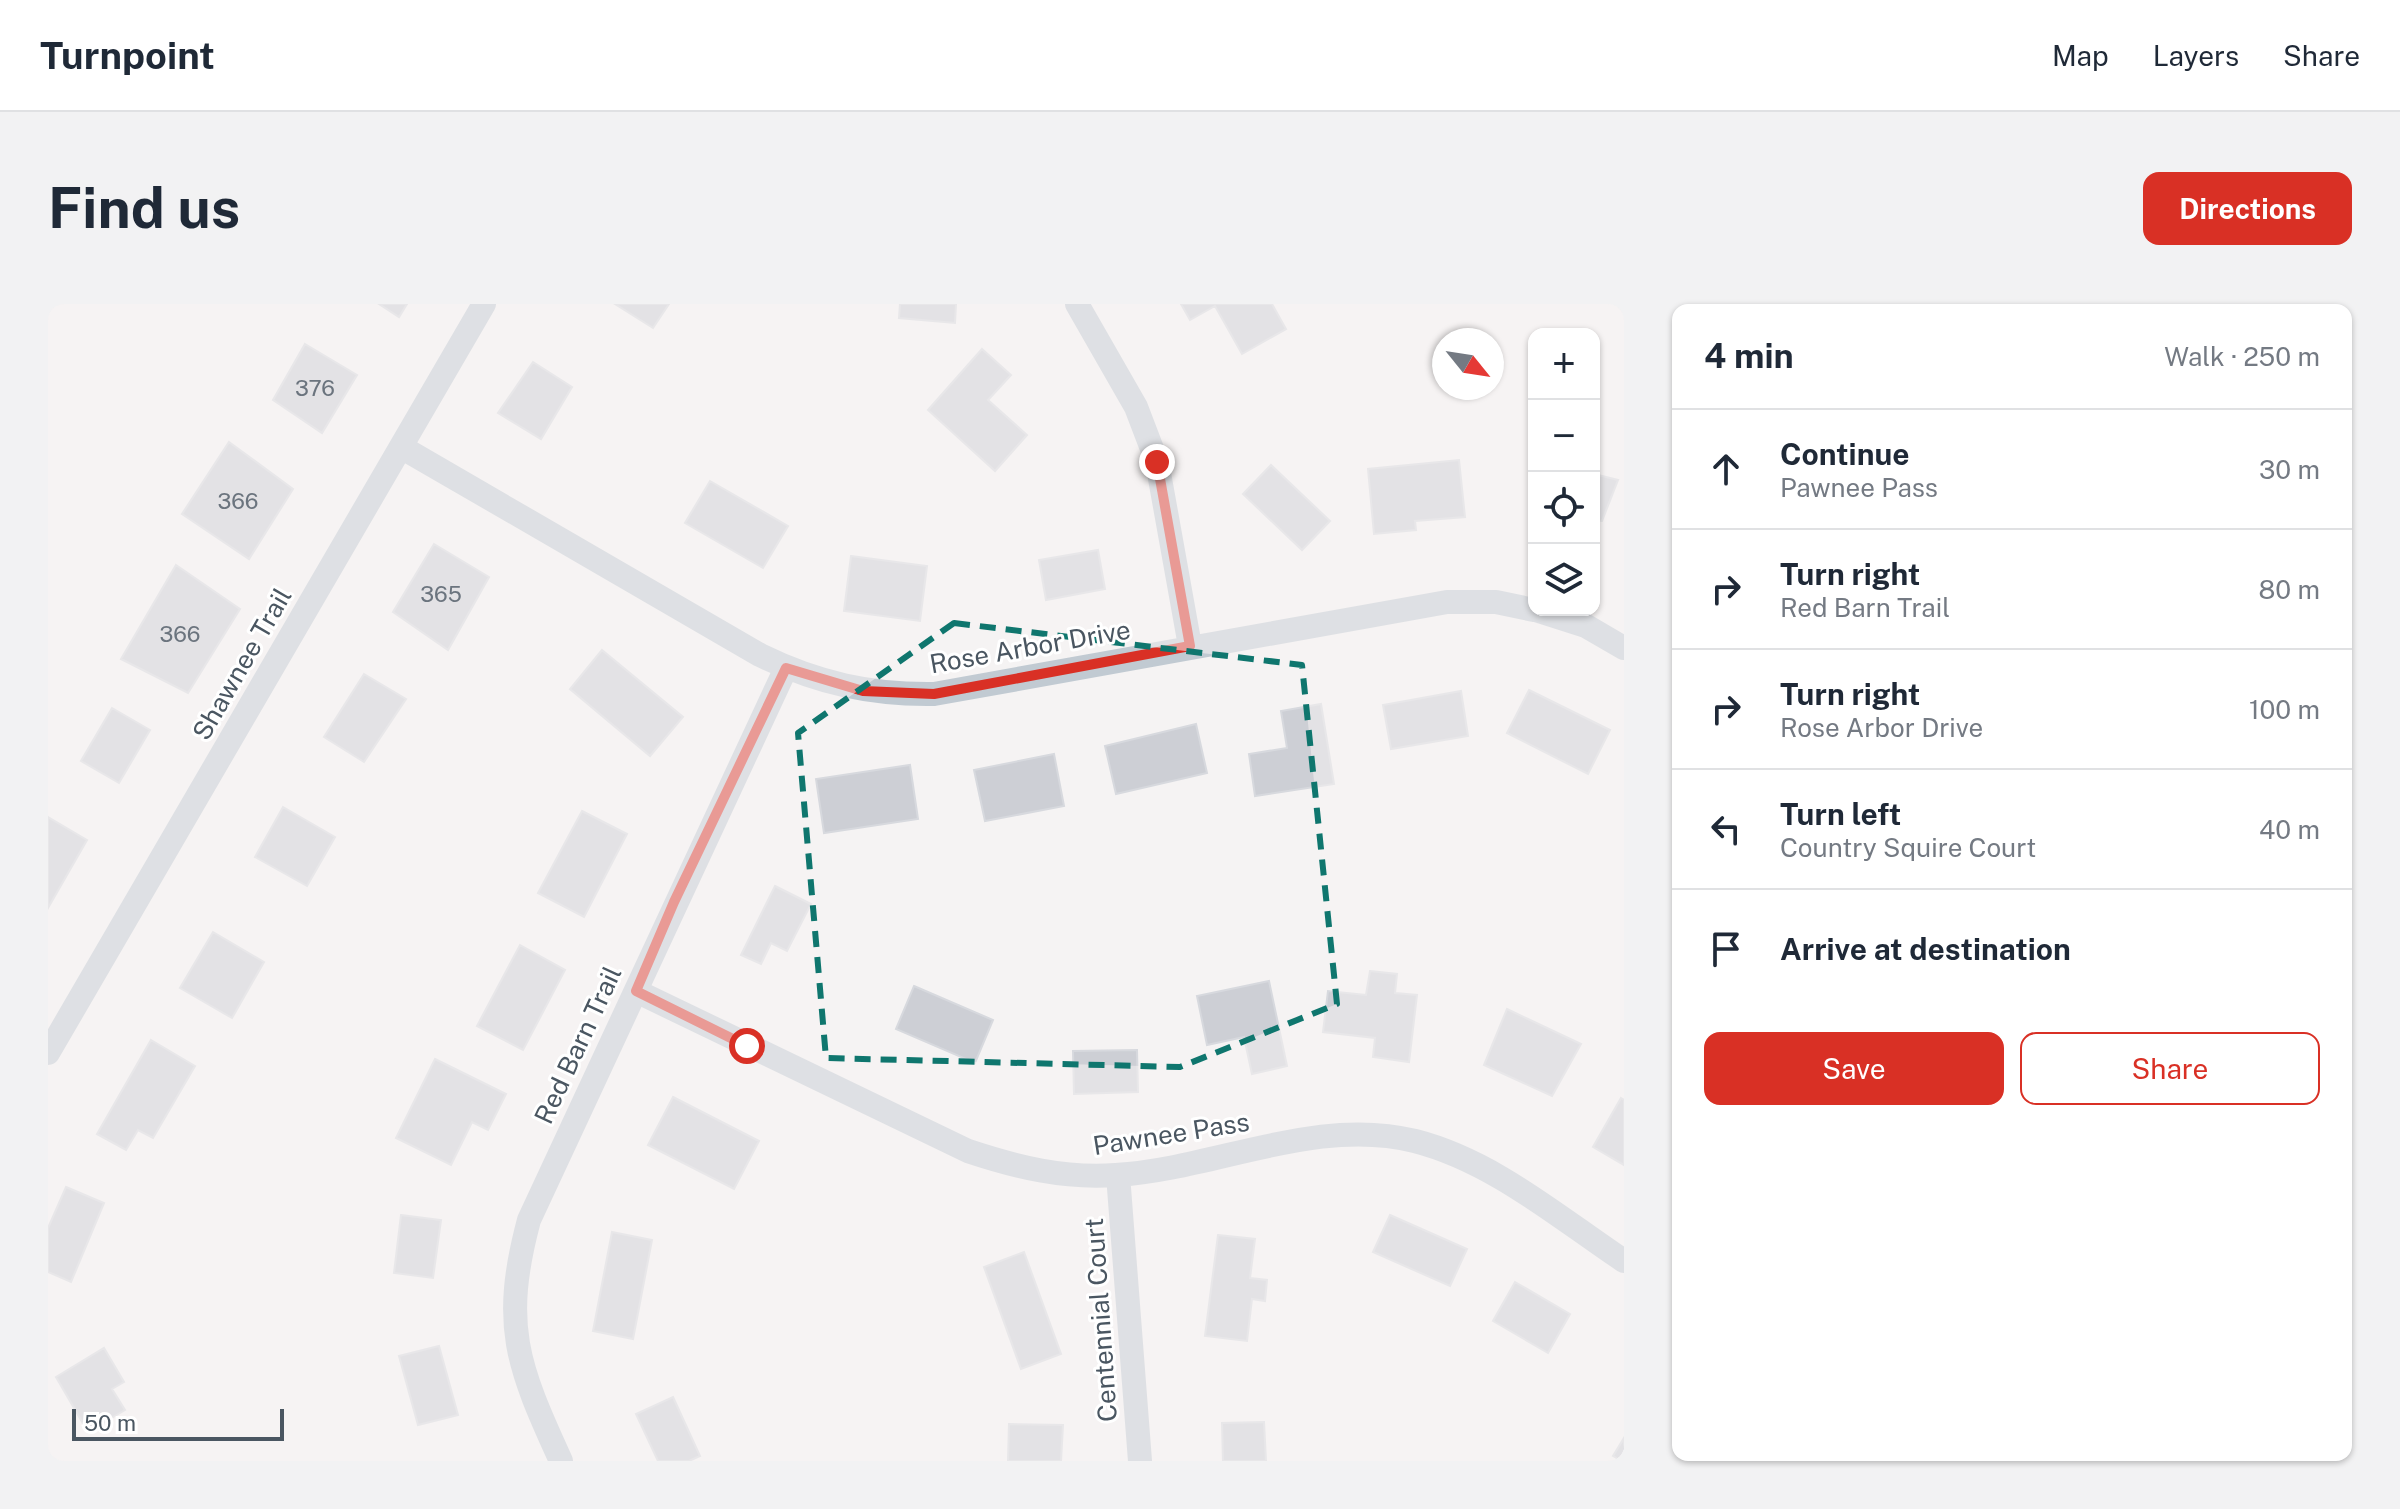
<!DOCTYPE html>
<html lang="en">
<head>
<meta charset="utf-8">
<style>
	:root { --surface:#fff; --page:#f2f2f3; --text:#1f2937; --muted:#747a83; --line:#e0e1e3; --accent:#d93025 }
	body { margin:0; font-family:"Public Sans",sans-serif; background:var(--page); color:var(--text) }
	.controls { position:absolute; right:24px; top:24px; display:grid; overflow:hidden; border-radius:16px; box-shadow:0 2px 6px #0004 }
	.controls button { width:72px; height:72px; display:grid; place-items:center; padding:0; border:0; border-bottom:2px solid var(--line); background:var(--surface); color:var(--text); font:40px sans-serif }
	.compass { position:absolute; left:1384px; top:24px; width:72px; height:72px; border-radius:50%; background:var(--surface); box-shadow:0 2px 6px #0004; rotate:120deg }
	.scale { position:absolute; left:24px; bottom:20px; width:212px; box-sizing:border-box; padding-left:8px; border:4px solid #4a5661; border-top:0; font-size:22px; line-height:28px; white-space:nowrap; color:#4a5661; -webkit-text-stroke:6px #fff; paint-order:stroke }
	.stop { position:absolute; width:24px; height:24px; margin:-18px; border:6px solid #d93025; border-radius:50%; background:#fff }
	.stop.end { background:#d93025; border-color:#fff; box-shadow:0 2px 8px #0008 }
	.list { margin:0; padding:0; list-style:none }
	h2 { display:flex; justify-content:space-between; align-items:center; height:104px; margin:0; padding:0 32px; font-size:34px }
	h2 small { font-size:26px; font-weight:400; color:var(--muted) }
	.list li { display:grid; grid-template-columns:52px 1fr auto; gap:24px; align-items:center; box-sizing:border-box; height:120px; padding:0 32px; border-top:2px solid var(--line) }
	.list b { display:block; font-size:30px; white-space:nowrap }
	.list p { margin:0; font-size:26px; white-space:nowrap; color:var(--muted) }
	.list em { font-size:26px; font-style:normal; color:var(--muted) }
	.actions { display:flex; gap:16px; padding:24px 32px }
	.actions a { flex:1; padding:18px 0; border:2px solid var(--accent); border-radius:16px; text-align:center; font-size:28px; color:var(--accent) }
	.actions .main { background:var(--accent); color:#fff }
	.icon { flex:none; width:44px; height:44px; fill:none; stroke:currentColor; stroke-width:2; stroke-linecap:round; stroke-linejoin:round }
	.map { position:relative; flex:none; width:1576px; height:1157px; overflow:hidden; border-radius:16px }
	header { display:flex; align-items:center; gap:48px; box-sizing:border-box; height:112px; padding:0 40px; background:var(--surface); border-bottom:2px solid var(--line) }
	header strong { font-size:38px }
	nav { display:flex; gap:44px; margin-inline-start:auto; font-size:28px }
	.intro { display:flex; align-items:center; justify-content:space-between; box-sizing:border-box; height:192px; padding:0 48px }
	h1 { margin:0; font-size:56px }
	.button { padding:20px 36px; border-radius:16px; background:var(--accent); color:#fff; font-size:28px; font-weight:700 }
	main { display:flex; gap:48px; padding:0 48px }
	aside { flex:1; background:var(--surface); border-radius:16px; box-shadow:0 2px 6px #0004 }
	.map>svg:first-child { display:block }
</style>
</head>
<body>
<header>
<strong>Turnpoint</strong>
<nav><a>Map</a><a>Layers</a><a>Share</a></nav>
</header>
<div class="intro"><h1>Find us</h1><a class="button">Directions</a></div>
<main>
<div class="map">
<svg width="1576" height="1157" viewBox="0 0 1576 1157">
	<rect width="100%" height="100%" fill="#f5f3f3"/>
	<!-- building -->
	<path fill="#cdcfd5" stroke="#d7d9de" stroke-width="2" d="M331,0H359L351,13Z
		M567,0H621L605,24Z
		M852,0H908L907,19L851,14Z
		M1133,0H1224L1238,25L1194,50L1167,2L1142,16Z
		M257,40L309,71L274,129L225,96Z
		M934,45L963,71L940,96L979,131L947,167L880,106Z
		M485,58L524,83L493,135L450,109Z
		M181,138L245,185L201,255L134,210Z
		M1411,156L1417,213L1367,217L1368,226L1326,230L1320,165Z
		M1223,161L1282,217L1254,246L1195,190Z
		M1546,170L1570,176L1554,217L1546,216Z
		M662,177L740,222L715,264L637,219Z
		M386,240L441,273L400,346L345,308Z
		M1050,246L1057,285L998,296L991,256Z
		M803,252L879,262L872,317L796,307Z
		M128,261L192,305L140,389L73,355Z
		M554,346L635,413L602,452L522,385Z
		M316,370L358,395L316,458L276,433Z
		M1481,386L1562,426L1540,470L1459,429Z
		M1413,387L1420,432L1343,445L1335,401Z
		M1273,400L1286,480L1207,492L1201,450L1239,444L1233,407Z
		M64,404L102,426L71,479L33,457Z
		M1148,420L1159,469L1068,490L1057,442Z
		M1006,450L1016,502L937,517L926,466Z
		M862,461L870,515L776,529L768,475Z
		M235,503L287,533L259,582L207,553Z
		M534,507L579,530L536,613L490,589Z
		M0,513L39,536L0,604Z
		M727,582L763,600L739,647L723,639L713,660L693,651Z
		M165,628L216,658L184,714L132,684Z
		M472,641L517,666L475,746L429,722Z
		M1322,667L1349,670L1347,689L1369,691L1361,758L1325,753L1327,734L1275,728L1280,687L1318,691Z
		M1221,677L1239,762L1204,770L1196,733L1159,741L1149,692Z
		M866,682L945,716L927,759L848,725Z
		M1459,705L1533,740L1504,792L1436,761Z
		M103,736L147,762L105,834L90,826L78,846L49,830Z
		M1089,746L1090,788L1026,790L1025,747Z
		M387,755L458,790L440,826L424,818L403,861L348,834Z
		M625,793L711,837L686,885L600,841Z
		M1573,794L1576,796V861L1545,843Z
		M18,883L56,899L23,978L0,968V924Z
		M353,911L393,916L385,974L346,969Z
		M1342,911L1419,945L1402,982L1325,948Z
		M564,928L604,936L585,1035L545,1027Z
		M1170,931L1207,935L1202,974L1219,976L1217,997L1204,995L1199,1037L1157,1032Z
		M976,948L1013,1050L973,1065L936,963Z
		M1467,978L1522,1010L1500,1049L1445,1017Z
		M391,1042L410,1111L370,1121L351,1052Z
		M56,1044L76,1078L64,1085L77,1106L40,1128L8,1073Z
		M625,1093L652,1152L641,1157H610L588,1110Z
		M1216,1118L1218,1157H1175L1174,1119Z
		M961,1120L1015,1121L1013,1157H960Z
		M1576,1134V1157H1574L1565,1152Z"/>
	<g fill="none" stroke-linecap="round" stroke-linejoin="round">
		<!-- street -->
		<path stroke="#c1cad2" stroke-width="24" d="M1029,0L1088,103L1109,158L1142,342
			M353,143L712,351C769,379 823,391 886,390L1399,298H1448L1486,306
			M1488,306L1538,322L1576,344
			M588,687L920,847C968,863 1017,875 1068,871C1167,865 1268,812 1367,837C1445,857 1510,913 1576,957
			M0,749L436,0
			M1070,871L1092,1157
			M513,1157C469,1061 453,1021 481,916L738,364"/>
	</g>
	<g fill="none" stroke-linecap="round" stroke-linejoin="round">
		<!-- route -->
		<path stroke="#d93025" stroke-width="10" d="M699,742L588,687L626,598L738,364L815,387L886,390L1142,342L1109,158"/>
	</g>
	<!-- marked area -->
	<path d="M0 0H1576V1157H0ZM906,319L1254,361L1289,700L1132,763L778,754L750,429Z" fill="#f5f3f3" fill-opacity=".55" fill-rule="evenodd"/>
	<path fill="none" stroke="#0f766e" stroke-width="6" stroke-dasharray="16 10" stroke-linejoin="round" d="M906,319L1254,361L1289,700L1132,763L778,754L750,429Z"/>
	<g text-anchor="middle" stroke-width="6" stroke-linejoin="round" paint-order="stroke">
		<!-- number labels -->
		<g font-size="22" fill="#6b747e">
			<text x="267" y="92">376</text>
			<text x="190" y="205">366</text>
			<text x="393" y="298">365</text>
			<text x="132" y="338">366</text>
		</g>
		<!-- street labels -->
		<g font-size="26" fill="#4a5661" stroke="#fff">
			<text transform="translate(982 343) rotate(-10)" y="9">Rose Arbor Drive</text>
			<text transform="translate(194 360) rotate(-60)" y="9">Shawnee Trail</text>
			<text transform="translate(530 741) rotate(-65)" y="9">Red Barn Trail</text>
			<text transform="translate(1123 830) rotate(-9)" y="9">Pawnee Pass</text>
			<text transform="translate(1053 1016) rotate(-94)" y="9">Centennial Court</text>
		</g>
	</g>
</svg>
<div class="controls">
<button>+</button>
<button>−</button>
<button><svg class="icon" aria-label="locate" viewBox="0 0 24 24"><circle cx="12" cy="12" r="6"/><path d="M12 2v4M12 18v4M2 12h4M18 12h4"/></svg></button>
<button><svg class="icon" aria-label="layers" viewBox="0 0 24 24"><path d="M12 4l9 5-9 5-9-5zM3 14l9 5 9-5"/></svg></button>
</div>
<svg class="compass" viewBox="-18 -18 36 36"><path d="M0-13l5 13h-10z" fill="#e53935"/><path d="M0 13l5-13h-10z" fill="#747a83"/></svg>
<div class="scale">50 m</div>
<div class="stop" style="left:699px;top:742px"></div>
<div class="stop end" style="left:1109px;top:158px"></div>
</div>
<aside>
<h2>4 min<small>Walk · 250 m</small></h2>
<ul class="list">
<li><svg class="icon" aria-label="ahead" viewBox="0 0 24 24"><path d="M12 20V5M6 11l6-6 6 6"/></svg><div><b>Continue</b><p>Pawnee Pass</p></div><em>30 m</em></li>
<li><svg class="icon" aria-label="right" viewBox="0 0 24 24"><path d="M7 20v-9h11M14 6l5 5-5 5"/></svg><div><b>Turn right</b><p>Red Barn Trail</p></div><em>80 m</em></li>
<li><svg class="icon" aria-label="right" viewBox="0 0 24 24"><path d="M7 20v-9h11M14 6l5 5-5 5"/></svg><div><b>Turn right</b><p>Rose Arbor Drive</p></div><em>100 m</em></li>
<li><svg class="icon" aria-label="left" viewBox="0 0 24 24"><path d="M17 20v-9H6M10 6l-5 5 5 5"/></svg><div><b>Turn left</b><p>Country Squire Court</p></div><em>40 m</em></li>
<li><svg class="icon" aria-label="arrive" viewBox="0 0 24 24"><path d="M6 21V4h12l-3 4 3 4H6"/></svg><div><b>Arrive at destination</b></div></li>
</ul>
<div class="actions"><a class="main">Save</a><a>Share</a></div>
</aside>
</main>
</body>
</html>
